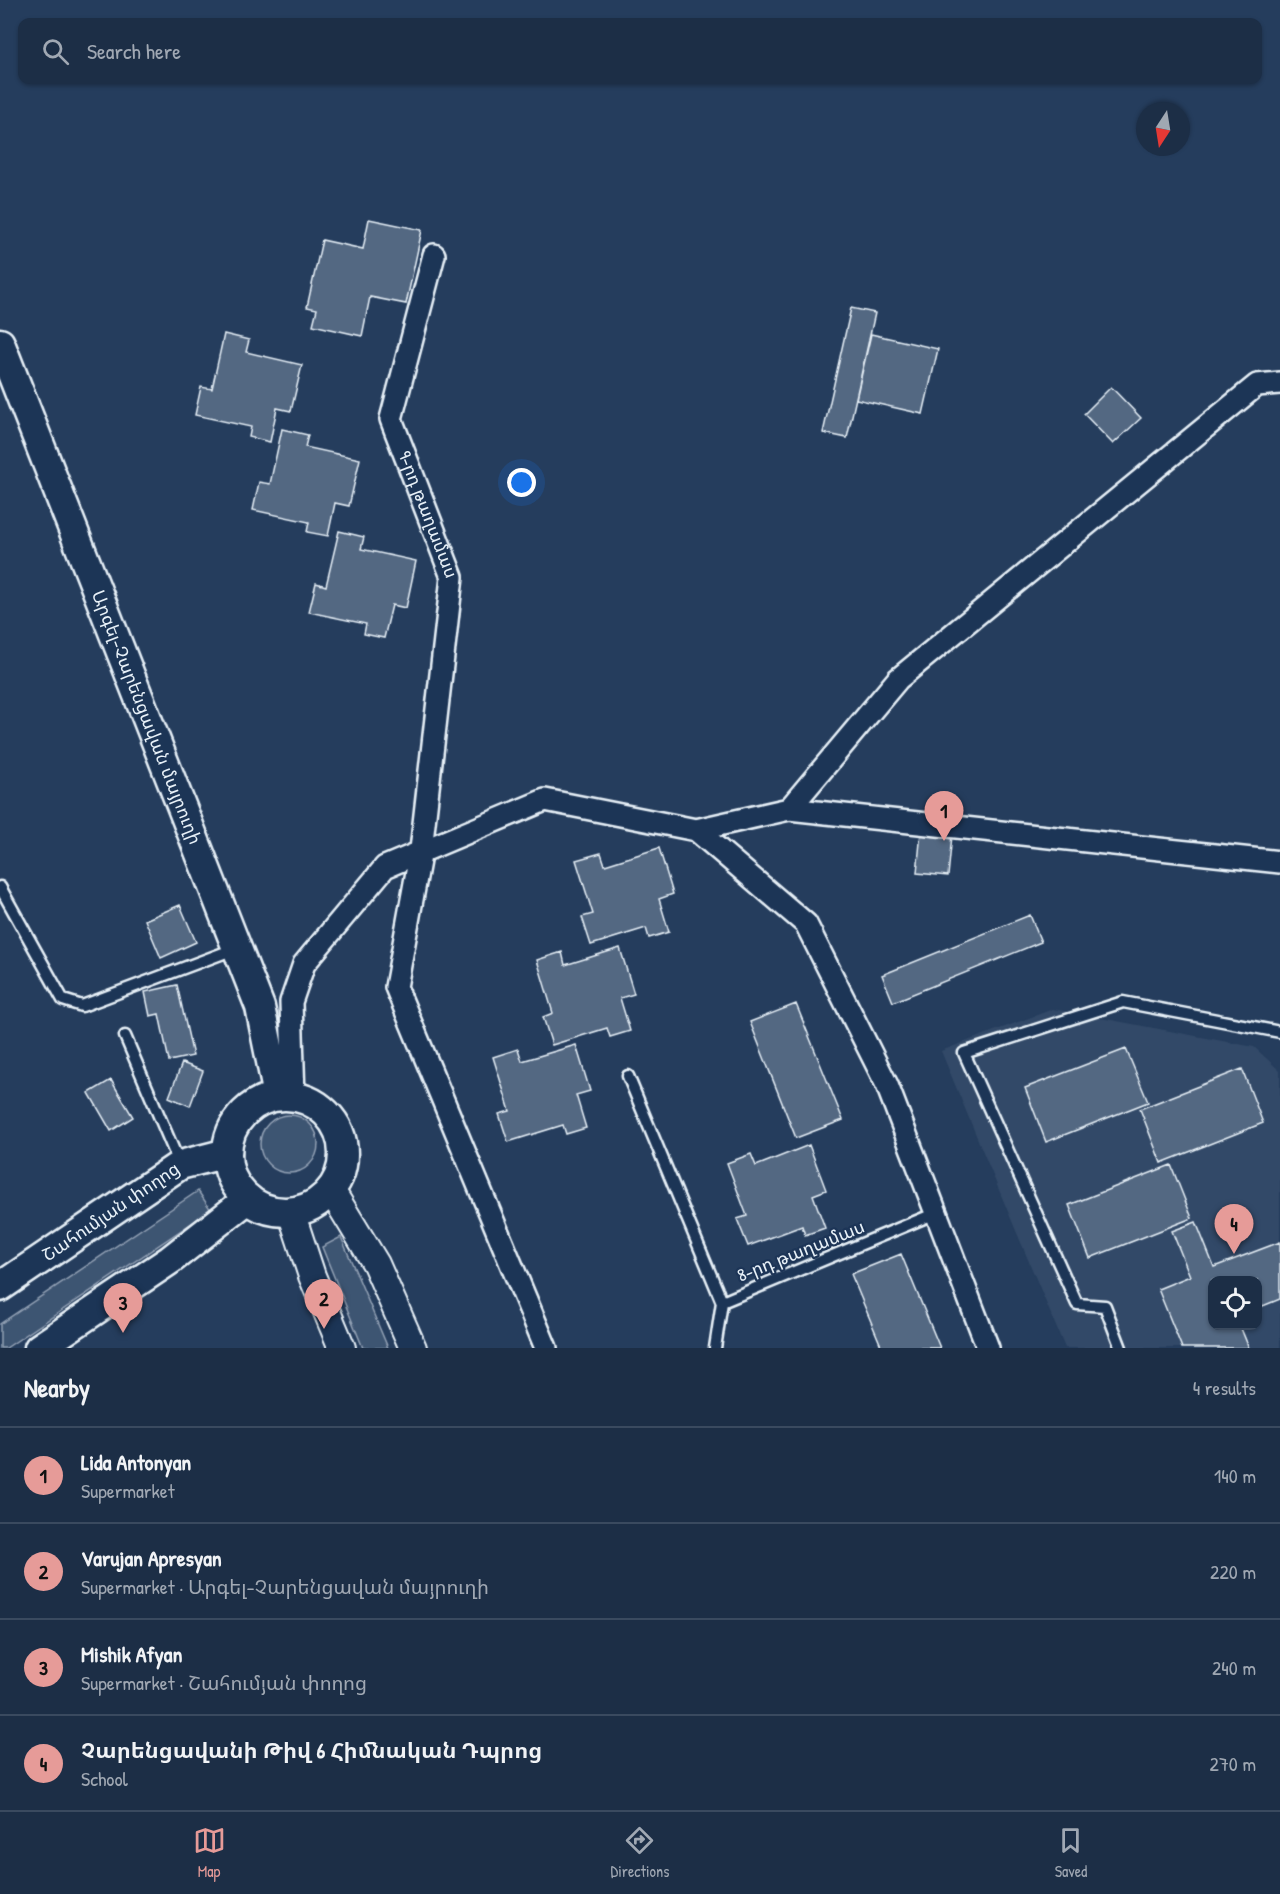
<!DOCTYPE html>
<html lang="en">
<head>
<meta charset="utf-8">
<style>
	:root { --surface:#1c2e46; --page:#25364d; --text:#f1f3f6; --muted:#a0a8b3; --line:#3a4a5f; --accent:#e69b98 }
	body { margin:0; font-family:"Patrick Hand","Noto Sans Armenian",sans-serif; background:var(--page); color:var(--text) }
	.controls { position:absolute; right:18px; bottom:18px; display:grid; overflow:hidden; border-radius:12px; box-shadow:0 2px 4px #0004 }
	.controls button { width:54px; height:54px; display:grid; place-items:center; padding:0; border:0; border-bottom:2px solid var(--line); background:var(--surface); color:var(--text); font:30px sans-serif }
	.compass { position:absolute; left:1136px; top:102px; width:54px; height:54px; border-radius:50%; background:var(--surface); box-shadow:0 2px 4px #0004; rotate:192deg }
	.you { position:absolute; left:522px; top:483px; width:21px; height:21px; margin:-15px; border:4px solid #fff; border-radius:50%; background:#1a73e8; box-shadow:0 0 0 9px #1a73e833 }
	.badge { display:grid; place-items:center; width:39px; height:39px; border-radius:50%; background:var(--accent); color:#111; font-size:20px; font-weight:700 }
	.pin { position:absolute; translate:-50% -50px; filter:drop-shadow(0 2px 3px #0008) }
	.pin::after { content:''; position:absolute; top:32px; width:21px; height:18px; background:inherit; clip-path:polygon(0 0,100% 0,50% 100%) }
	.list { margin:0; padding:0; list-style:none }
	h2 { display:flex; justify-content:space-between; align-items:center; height:78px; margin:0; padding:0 24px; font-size:26px }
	h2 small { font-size:20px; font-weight:400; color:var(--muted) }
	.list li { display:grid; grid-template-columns:39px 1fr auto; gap:18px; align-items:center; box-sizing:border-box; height:96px; padding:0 24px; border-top:2px solid var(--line) }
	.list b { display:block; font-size:22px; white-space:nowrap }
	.list p { margin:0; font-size:20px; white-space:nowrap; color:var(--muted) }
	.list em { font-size:20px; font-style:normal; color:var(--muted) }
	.icon { flex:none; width:33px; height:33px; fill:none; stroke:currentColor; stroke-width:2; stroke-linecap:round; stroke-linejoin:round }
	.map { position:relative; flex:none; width:1280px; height:1348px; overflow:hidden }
	.search { position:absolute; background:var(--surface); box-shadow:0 2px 4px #0004; left:18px; right:18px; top:18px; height:66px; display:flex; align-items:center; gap:15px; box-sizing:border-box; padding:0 21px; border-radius:12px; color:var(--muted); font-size:22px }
	.sheet { height:462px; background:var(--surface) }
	nav { display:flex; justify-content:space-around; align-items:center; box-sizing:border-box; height:84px; border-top:2px solid var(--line); background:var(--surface); font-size:16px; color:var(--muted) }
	nav a { display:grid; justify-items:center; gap:3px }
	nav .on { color:var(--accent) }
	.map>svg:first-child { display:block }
</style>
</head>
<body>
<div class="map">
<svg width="1280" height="1348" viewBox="0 0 1280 1348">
	<rect width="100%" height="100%" fill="#253d5d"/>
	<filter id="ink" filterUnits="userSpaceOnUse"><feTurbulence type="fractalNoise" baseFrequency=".0167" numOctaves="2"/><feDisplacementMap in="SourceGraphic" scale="12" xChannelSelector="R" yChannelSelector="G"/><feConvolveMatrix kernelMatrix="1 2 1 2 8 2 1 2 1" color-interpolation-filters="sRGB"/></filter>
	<g filter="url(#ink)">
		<!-- built -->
		<path fill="#334a68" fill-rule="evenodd" d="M1053,1009L1254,1047L1280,1071V1348H1065L941,1051ZM1212,1280H1258V1326H1212Z"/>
		<!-- green -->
		<path fill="#3e5472" stroke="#93a2b5" stroke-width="1.5" d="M260 1144a29 29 0 1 1 58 0a29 29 0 1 1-58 0Z
			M198,1191L211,1210L6,1348H0V1324Z
			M341,1237L388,1348H363L322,1247Z"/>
		<!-- building -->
		<path fill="#536782" stroke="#e8f1f8" stroke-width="1.5" d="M369,219L422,230L406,304L370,297L362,336L313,325L317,309L307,307L322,240L363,249Z
			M851,308L875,313L847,438L823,433Z
			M224,334L249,340L246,352L302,365L291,411L277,408L270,442L249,437L251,427L195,415L201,387L212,389Z
			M871,334L938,349L923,414L856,399Z
			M1111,387L1141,418L1113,444L1084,414Z
			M282,429L308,435L305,447L360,459L349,506L335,503L328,536L307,532L309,522L253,510L259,482L270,484Z
			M339,531L364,537L361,549L416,561L406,608L392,605L384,638L364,634L366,624L309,612L316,583L326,586Z
			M921,832L952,835L948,876L917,873Z
			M659,848L673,894L659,899L669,932L649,938L646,928L591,945L582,917L593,914L576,860L601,853L605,865Z
			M180,905L196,942L161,958L145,920Z
			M1030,915L1041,942L893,1002L882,975Z
			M620,948L634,994L620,998L630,1031L610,1037L607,1028L552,1045L543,1017L553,1013L537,960L562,952L565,965Z
			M177,985L193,1056L169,1061L159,1014L150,1016L145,992Z
			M796,1004L843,1120L796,1138L750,1022Z
			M576,1045L590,1091L576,1095L586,1128L566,1134L563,1125L508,1142L499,1114L510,1111L493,1057L518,1049L522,1061Z
			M1126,1049L1148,1102L1046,1142L1025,1088Z
			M182,1063L203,1071L190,1106L169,1097Z
			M1242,1069L1263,1123L1161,1163L1140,1109Z
			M111,1080L133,1117L111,1131L89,1093Z
			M809,1145L826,1190L813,1195L825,1228L805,1235L802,1226L748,1246L737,1219L747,1216L727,1163L751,1154L756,1166Z
			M1171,1165L1192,1218L1090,1258L1069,1205Z
			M1196,1222L1214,1267L1280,1242V1299L1258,1308V1280H1212V1326H1240L1249,1348H1182L1158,1289L1190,1276L1172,1231Z
			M901,1254L940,1348H882L851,1274Z"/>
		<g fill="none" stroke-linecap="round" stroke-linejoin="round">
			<defs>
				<path id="service" d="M0,887L63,1000L82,1006L237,948
					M125,1036L180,1165
					M628,1076L722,1302
					M715,1348L722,1302L936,1213
					M1121,1348L1105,1306L1077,1304L964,1053L1123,1002L1280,1032"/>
				<g id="minor">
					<path id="s1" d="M434,255L391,419L452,577L421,850L396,987L546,1348"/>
					<path d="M789,809L898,679L1257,385L1280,383"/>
					<path d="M696,830L789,809L1280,862"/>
					<path d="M294,1097L291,1002L304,964L385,867L545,800L696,830L806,924L887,1085L988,1348"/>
				</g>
				<path id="tertiary" d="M331,1190L376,1264L413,1348
					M291,1212L312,1276L342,1348"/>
				<g id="secondary">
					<path id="s2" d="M0,343L260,1007L278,1096"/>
					<circle cx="285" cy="1154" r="58"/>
					<path id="s3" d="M0,1287L180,1165L227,1153"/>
					<path d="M39,1348L170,1260L248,1199"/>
				</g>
			</defs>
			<!-- service casing -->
			<use href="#service" stroke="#e8f1f8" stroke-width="15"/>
			<!-- minor casing -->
			<use href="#minor" stroke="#e8f1f8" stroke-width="26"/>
			<!-- tertiary casing -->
			<use href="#tertiary" stroke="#e8f1f8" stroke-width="30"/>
			<!-- secondary casing -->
			<use href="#secondary" stroke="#e8f1f8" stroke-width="33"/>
			<!-- service -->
			<use href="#service" stroke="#1d3557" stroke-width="10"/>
			<!-- minor -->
			<use href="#minor" stroke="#1d3557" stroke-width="21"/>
			<!-- tertiary -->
			<use href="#tertiary" stroke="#1d3557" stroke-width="26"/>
			<!-- secondary -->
			<use href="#secondary" stroke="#1d3557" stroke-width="28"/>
		</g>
	</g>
	<g text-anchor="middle" stroke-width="4.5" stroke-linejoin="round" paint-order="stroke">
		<!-- street labels -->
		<g font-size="18" fill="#e8f1f8" stroke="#1d3557">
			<text dy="6" stroke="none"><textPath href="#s1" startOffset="272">9-րդ թաղամաս</textPath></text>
			<text dy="6" stroke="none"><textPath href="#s2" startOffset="402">Արգել-Չարենցավան մայրուղի</textPath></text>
			<text dy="6" stroke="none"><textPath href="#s3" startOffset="134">Շահումյան փողոց</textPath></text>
			<text transform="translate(801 1251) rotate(-22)" y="6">8-րդ թաղամաս</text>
		</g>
	</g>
</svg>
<div class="controls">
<button><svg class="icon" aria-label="locate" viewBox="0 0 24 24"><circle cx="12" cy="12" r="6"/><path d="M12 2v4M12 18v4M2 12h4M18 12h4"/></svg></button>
</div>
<svg class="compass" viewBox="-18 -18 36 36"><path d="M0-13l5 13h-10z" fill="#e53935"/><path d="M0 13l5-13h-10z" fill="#a0a8b3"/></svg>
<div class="you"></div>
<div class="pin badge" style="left:944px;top:841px">1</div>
<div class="pin badge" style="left:324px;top:1329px">2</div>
<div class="pin badge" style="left:123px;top:1333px">3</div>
<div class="pin badge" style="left:1234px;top:1254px">4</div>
<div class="search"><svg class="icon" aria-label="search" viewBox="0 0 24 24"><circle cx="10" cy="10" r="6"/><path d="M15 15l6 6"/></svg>Search here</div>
</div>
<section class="sheet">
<h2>Nearby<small>4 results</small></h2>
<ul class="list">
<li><span class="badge">1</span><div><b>Lida Antonyan</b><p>Supermarket</p></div><em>140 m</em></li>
<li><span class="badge">2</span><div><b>Varujan Apresyan</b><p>Supermarket · Արգել-Չարենցավան մայրուղի</p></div><em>220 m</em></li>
<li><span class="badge">3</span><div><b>Mishik Afyan</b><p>Supermarket · Շահումյան փողոց</p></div><em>240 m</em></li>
<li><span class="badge">4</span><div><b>Չարենցավանի Թիվ 6 Հիմնական Դպրոց</b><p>School</p></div><em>270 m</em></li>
</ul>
</section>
<nav>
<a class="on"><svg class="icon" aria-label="map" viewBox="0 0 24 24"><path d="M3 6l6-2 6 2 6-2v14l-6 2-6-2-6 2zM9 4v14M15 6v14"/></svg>Map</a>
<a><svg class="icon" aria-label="directions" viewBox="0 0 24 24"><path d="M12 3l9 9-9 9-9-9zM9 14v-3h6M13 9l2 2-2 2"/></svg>Directions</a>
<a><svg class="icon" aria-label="saved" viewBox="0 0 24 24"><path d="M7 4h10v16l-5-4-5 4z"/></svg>Saved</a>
</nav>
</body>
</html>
